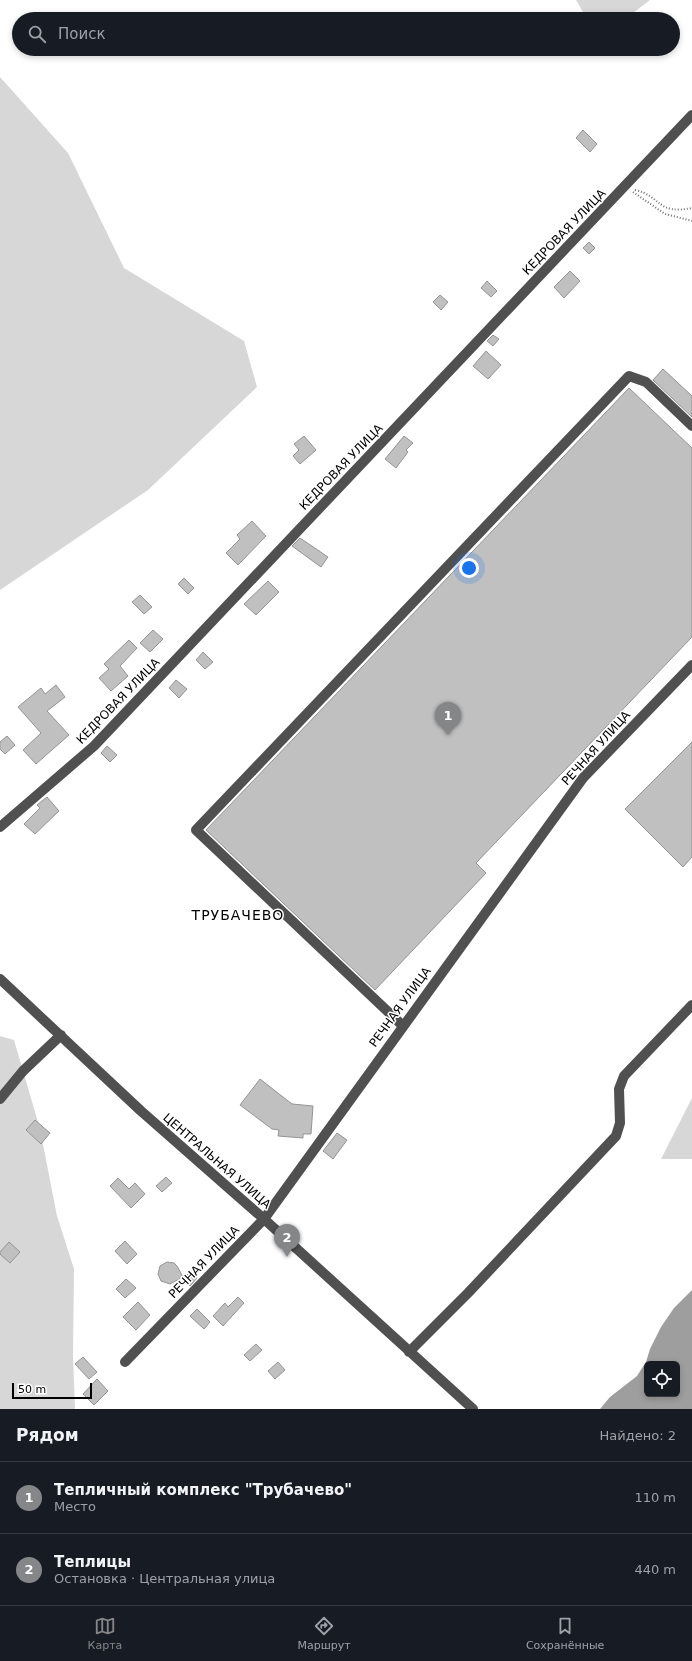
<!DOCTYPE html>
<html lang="ru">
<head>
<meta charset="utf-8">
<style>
	:root { --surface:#171b24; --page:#20242c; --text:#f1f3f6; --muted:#9ea1a6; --line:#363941; --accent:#858687 }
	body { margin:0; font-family:"DejaVu Sans",sans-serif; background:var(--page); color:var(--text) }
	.controls { position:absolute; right:12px; bottom:12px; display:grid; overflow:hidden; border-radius:6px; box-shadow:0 2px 6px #0003 }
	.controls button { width:36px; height:36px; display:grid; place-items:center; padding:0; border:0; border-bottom:1px solid var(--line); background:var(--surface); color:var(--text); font:20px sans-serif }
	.scale { position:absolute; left:12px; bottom:10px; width:80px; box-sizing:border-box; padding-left:4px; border:2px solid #000; border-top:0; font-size:11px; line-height:14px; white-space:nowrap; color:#000; -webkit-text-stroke:3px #fff; paint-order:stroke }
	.you { position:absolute; left:469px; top:568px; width:14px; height:14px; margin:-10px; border:3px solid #fff; border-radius:50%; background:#1a73e8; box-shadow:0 0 0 6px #1a73e833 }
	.badge { display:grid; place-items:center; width:26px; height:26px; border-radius:50%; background:var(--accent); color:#fff; font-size:13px; font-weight:700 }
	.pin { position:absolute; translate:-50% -33px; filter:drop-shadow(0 1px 2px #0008) }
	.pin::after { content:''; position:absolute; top:21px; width:14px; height:12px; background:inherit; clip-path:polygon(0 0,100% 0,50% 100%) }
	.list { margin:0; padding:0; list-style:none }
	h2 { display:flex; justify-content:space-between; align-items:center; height:52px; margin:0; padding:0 16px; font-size:17px }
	h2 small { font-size:13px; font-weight:400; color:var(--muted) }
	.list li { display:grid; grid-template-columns:26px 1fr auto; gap:12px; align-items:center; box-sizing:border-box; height:72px; padding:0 16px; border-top:1px solid var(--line) }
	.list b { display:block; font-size:15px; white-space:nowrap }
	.list p { margin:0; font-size:13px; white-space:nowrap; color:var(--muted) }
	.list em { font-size:13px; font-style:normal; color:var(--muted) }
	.icon { flex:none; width:22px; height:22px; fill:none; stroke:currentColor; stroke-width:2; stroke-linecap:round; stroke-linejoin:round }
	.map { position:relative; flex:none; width:692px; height:1409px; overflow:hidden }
	.search { position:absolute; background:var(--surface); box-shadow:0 2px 6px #0003; left:12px; right:12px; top:12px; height:44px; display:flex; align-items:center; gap:10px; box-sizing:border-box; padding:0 14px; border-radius:22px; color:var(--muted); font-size:15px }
	.sheet { height:196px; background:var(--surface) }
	nav { display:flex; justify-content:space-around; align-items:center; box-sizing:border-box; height:56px; border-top:1px solid var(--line); background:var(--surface); font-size:11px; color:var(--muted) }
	nav a { display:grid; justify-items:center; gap:2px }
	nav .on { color:var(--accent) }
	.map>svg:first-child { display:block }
</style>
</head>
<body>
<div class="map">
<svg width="692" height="1409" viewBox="0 0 692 1409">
	<rect width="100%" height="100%" fill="#fff"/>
	<!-- green -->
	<path fill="#d7d7d7" d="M576,0H650L625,19H587Z
		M0,77L68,153L124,268L244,341L257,387L148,490L0,590Z
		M0,1036L14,1040L40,1129L57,1216L74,1269L73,1355L75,1409H0Z
		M692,1098V1159H661Z"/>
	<!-- water -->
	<path fill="#9e9e9e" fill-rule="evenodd" d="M692,1290V1409H600L610,1397L637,1376L646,1362L650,1349L661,1327L674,1308ZM647,1364H677V1394H647Z"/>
	<!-- building -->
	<path fill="#c0c0c0" stroke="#949494" d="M583,130L597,144L590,152L576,138Z
		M589,242L595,248L589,254L583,248Z
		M570,271L580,281L564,298L554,287Z
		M487,281L497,291L491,297L481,288Z
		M440,295L448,302L441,310L433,302Z
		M493,335L499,339L493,346L487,341Z
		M486,351L501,365L488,379L473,366Z
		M663,369L692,396V417L653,380Z
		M629,388L692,448V637L476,863L486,873L375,990L206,830Z
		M304,436L316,450L300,464L293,456L299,450L294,444Z
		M404,436L413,443L406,450L408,452L396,468L385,459Z
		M252,521L266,536L238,565L226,553L240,539L237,535Z
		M300,538L328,557L321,567L292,546Z
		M184,578L194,588L188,594L178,584Z
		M268,581L279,592L256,615L244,604Z
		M140,595L152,607L144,614L132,602Z
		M153,630L163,639L150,652L140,643Z
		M129,640L137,648L120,666L128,676L111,691L99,678L109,669L104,664Z
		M203,652L213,662L205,669L196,660Z
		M176,680L187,689L179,698L169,688Z
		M56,685L65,697L47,711L69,735L36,764L23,750L41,733L18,707L41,688L45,694Z
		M7,736L15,745L5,754L0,749V742Z
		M692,742V857L683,867L625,809Z
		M107,746L117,755L110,762L101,753Z
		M47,797L59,811L35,834L24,824L40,808L37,805Z
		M260,1079L292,1104L313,1106L311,1134H303V1138L278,1136L279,1130L272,1129L240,1105Z
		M35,1120L50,1133L41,1144L26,1130Z
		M337,1133L347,1140L333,1159L323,1151Z
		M166,1177L172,1183L162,1192L156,1186Z
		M118,1178L129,1189L135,1183L145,1194L131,1208L110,1186Z
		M125,1241L137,1254L127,1264L115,1251Z
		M9,1242L20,1252L10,1263L0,1254V1252Z
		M167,1262L174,1263L177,1266L183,1277L170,1284L161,1281L158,1274L160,1266Z
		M190,1272L197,1278L190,1286L183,1279Z
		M126,1279L136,1288L125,1298L116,1289Z
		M238,1297L244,1303L223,1326L213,1316L225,1303L228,1307Z
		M138,1302L150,1315L136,1330L123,1317Z
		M197,1309L210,1322L204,1329L190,1316Z
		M256,1344L262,1350L250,1361L244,1355Z
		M83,1357L97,1372L89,1379L75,1364Z
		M278,1362L285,1370L275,1379L268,1371Z
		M97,1379L108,1391L94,1405L83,1394Z"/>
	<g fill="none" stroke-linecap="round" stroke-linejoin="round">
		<!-- path -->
		<path stroke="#727272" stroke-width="2" stroke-dasharray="1 2" stroke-linecap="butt" d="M635,190C662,196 656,215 692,208
			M633,192L665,214L692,221"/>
		<!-- minor -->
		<path stroke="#505050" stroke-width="10" d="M0,827L94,746L692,115
			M0,979L141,1111L264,1219L473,1409
			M402,1025L196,830L629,376L646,382L692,426
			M0,1099L23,1071L61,1035
			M409,1352L468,1293L616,1136L620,1123L619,1089L624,1076L692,1005
			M125,1362L264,1219L583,778L692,665"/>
	</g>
	<g text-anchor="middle" stroke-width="3" stroke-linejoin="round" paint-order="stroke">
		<!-- street labels -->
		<g font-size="12" fill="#000" stroke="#fff">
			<text transform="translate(564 232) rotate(-46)" y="4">КЕДРОВАЯ УЛИЦА</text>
			<text transform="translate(341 467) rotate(-46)" y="4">КЕДРОВАЯ УЛИЦА</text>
			<text transform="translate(118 701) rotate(-46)" y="4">КЕДРОВАЯ УЛИЦА</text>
			<text transform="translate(596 748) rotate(-48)" y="4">РЕЧНАЯ УЛИЦА</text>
			<text transform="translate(400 1007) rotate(-54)" y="4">РЕЧНАЯ УЛИЦА</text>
			<text transform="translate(217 1161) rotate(41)" y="4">ЦЕНТРАЛЬНАЯ УЛИЦА</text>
			<text transform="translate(204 1262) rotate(-46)" y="4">РЕЧНАЯ УЛИЦА</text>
		</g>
		<!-- quarter labels -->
		<g font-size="14" letter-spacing="1" fill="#000" stroke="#fff">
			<text x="238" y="920">ТРУБАЧЕВО</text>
		</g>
	</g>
</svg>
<div class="controls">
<button><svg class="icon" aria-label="locate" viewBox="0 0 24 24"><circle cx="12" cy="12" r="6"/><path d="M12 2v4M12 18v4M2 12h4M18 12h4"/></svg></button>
</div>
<div class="scale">50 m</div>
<div class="you"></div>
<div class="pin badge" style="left:448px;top:735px">1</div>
<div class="pin badge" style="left:287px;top:1257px">2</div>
<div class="search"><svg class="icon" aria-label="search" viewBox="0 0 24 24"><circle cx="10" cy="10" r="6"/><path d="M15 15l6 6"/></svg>Поиск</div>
</div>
<section class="sheet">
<h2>Рядом<small>Найдено: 2</small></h2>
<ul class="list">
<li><span class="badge">1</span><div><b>Тепличный комплекс &quot;Трубачево&quot;</b><p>Место</p></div><em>110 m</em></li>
<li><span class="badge">2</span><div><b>Теплицы</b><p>Остановка · Центральная улица</p></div><em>440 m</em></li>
</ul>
</section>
<nav>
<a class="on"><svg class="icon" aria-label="map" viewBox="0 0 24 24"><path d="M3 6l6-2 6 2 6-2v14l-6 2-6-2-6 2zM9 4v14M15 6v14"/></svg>Карта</a>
<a><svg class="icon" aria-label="directions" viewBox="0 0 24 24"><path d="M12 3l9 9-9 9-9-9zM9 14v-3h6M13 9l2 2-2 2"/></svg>Маршрут</a>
<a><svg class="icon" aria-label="saved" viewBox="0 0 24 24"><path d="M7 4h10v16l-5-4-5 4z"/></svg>Сохранённые</a>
</nav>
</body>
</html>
